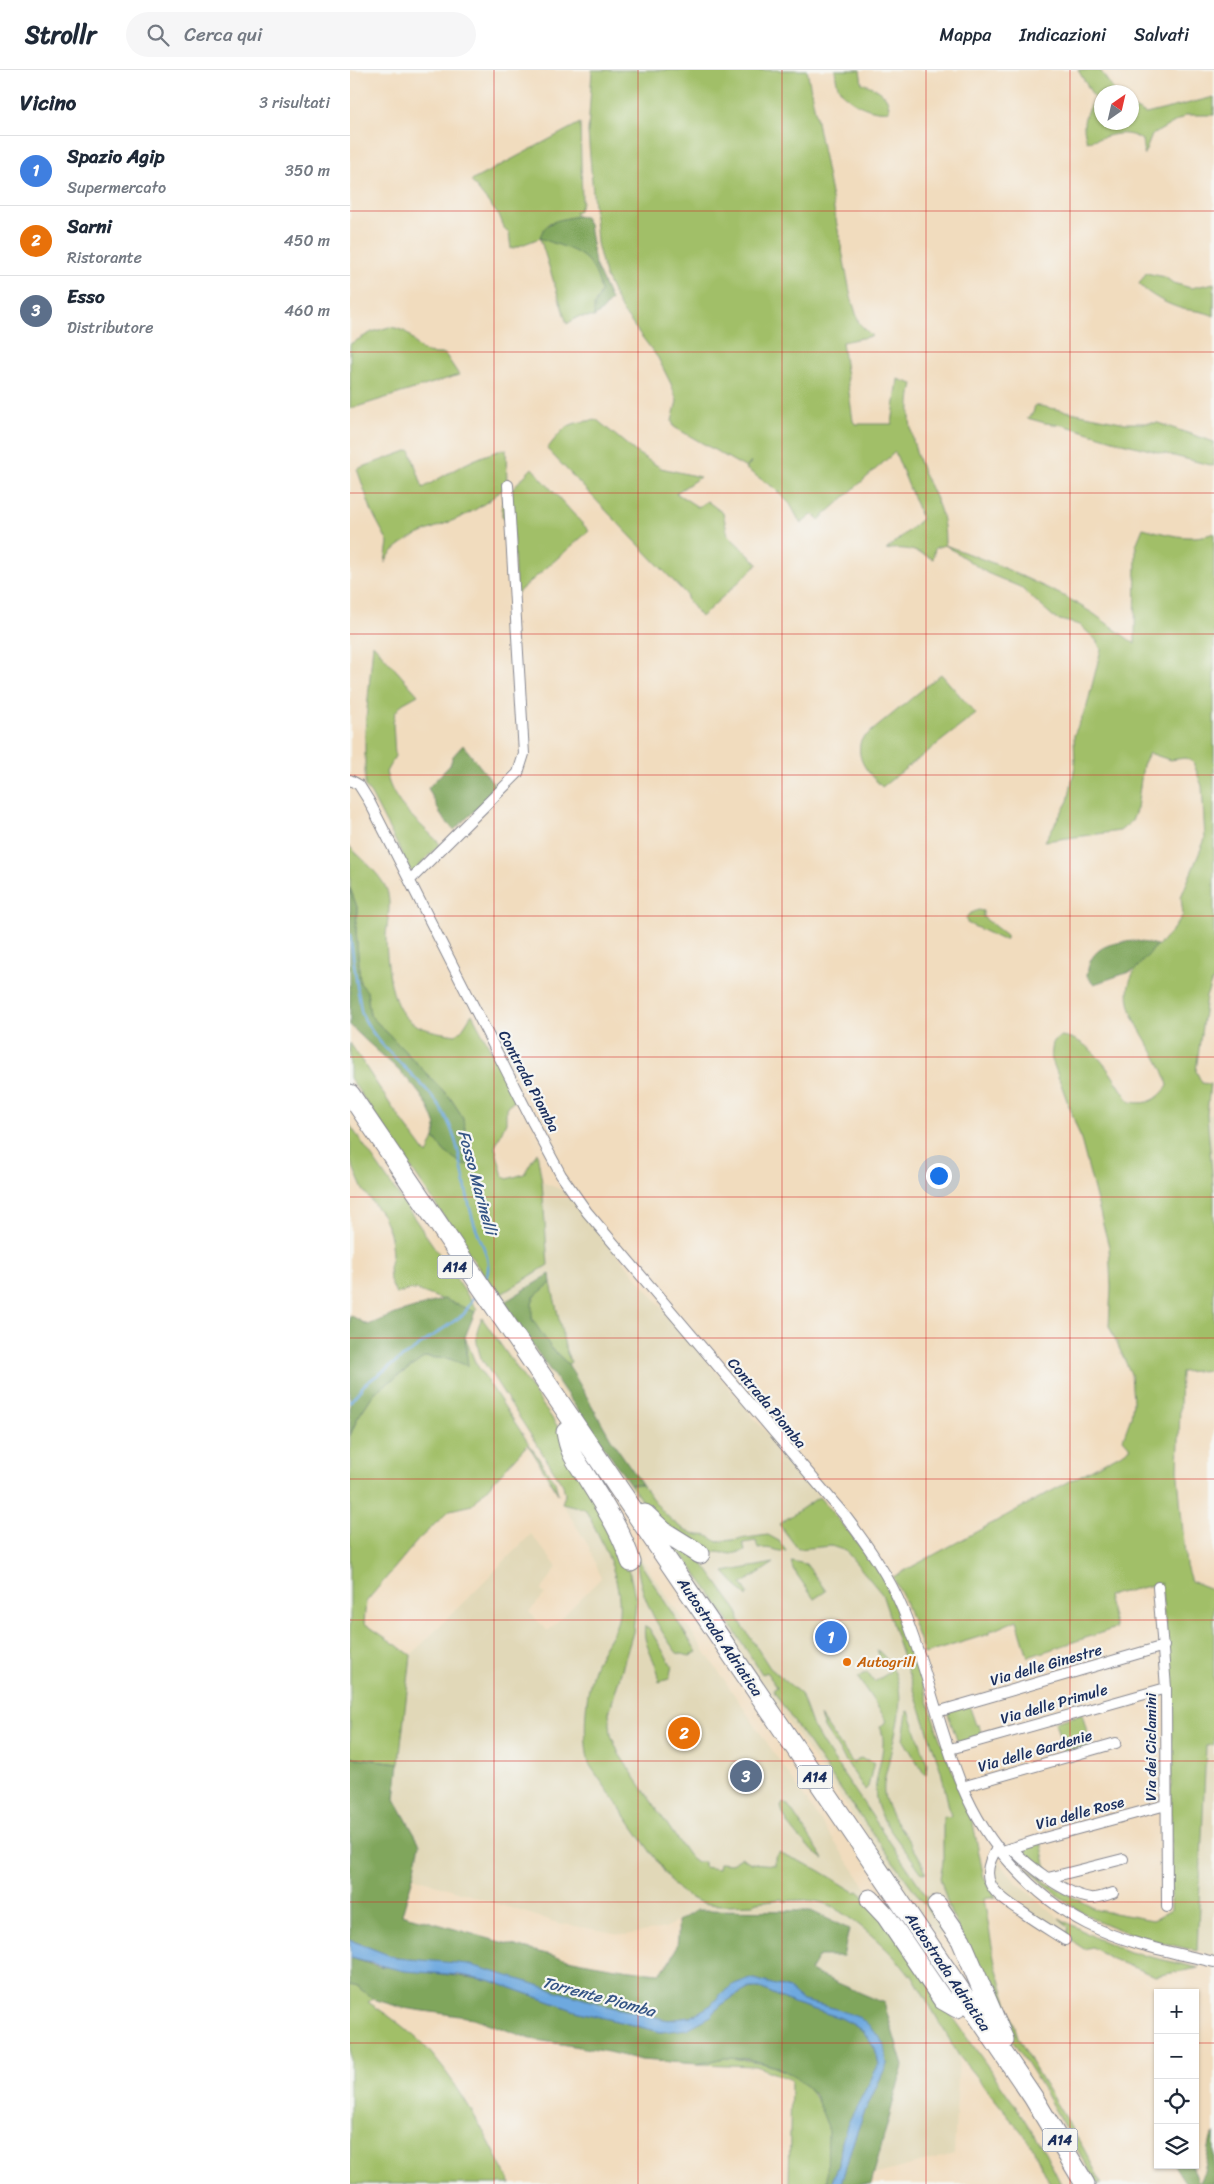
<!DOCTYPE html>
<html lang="it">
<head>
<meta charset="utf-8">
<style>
	:root { --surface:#fff; --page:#f6f6f7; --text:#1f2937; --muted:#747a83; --line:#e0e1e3; --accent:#b5179e }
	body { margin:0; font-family:Sriracha,sans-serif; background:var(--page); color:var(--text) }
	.controls { position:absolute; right:15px; bottom:15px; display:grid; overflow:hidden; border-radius:0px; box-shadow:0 1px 4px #0004 }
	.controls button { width:45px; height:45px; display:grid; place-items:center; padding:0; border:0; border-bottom:1px solid var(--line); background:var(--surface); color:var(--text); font:25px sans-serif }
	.compass { position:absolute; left:744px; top:15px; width:45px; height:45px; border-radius:50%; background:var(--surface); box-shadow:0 1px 4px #0004; rotate:34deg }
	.you { position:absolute; left:588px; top:1105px; width:18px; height:18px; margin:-12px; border:4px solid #fff; border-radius:50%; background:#1a73e8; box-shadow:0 0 0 8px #1a73e833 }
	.badge { display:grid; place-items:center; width:32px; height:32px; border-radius:50%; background:var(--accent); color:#fff; font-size:16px; font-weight:700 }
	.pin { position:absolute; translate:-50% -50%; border:2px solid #fff; box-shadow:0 1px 5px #0006 }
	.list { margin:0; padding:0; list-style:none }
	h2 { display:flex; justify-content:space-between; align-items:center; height:65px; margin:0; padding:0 20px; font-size:21px }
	h2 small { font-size:16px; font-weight:400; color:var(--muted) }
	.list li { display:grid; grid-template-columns:32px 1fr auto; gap:15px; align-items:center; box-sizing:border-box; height:70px; padding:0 20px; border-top:1px solid var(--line) }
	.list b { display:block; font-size:19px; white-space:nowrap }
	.list p { margin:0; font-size:16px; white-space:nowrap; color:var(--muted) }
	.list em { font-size:16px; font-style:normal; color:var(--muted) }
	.icon { flex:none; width:28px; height:28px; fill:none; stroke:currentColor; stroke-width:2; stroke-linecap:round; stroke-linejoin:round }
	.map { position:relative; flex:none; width:864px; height:2114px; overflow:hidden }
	header { display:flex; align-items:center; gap:30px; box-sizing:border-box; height:70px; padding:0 25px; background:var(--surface); border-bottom:1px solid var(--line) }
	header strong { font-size:24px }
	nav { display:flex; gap:28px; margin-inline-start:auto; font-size:18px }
	.search { width:350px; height:45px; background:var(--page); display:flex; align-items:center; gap:12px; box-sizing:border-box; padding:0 18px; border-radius:28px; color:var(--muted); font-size:19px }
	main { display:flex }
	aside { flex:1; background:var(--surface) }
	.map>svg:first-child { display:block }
</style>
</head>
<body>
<header>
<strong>Strollr</strong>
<div class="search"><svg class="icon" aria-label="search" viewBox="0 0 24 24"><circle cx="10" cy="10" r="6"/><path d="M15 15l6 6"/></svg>Cerca qui</div>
<nav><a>Mappa</a><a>Indicazioni</a><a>Salvati</a></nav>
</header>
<main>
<aside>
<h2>Vicino<small>3 risultati</small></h2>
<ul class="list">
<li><span class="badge" style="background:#3f7fe0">1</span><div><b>Spazio Agip</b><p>Supermercato</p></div><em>350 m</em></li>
<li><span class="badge" style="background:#e8710a">2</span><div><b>Sarni</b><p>Ristorante</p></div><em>450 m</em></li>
<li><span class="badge" style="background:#5c6f8a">3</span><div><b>Esso</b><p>Distributore</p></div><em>460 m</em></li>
</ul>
</aside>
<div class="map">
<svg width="864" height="2114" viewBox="0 0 864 2114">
	<rect width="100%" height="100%" fill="#f6f6f2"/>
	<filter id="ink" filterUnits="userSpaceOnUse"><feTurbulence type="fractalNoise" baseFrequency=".02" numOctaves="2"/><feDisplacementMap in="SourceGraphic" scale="10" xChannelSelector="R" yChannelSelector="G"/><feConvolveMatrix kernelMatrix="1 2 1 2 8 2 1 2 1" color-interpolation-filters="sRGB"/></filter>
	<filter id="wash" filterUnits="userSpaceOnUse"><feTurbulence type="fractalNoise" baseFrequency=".0096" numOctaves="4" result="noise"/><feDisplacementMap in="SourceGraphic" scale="20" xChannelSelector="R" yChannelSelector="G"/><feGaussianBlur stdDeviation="1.12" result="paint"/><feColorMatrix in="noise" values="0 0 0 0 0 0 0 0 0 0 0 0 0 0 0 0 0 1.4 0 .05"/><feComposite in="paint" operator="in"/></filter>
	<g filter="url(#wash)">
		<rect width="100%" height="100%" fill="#f1dcbe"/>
		<!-- built -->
		<path fill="#e1d8b8" d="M864,1044V1126L857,1045Z
			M192,1112L215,1121L494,1456L496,1481L532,1524L591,1701L598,1728L614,1832L588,1867L302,1457L148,1226L198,1195Z
			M212,1433L263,1447L568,1894L561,1902L609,1986L604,2084L523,2105L553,1996L460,1901L469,1885L493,1886L499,1859L347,1840L315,1858L276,1865L208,1853L63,1807L70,1774L45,1729L61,1585L181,1464L207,1497L191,1521L195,1524L179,1542L198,1561L251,1508L239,1477Z
			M864,1675V1885L847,1881L856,1676Z
			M646,1788L664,1810L719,1857L716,1867L661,1831L649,1820L643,1810L642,1796Z"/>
		<!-- green -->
		<path fill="#a1bf68" stroke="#5e7763" d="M242,0H457L501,227L509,253L522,266L492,272L503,351L505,354H542L548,309L563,314C555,347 563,382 578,412C590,437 595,447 595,475L648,495L716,527L744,544L785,574L786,475L793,458C817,464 839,472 864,463V911H862L856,927L846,1001L852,1013L860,1014L857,1045L864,1126V1300L831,1302L828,1406L836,1496L841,1511L864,1520V1675L856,1676L847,1881C805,1871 760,1861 724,1837C704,1824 686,1806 668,1790L697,1813L747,1840L803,1850L821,1840V1619L811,1513L757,1526L766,1558L678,1587L667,1550L639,1562V1564L574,1584L555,1531L543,1507L781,1378L773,1369L781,1347L783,1332L781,1304L759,1256L761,1217L759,1177L730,1066L701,987L703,972L711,966C744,969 763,1008 780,1032C799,1035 807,1030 818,1016C811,978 760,941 785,900C792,887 804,879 814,870C821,863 827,853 833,845L831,827L855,769L852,716L843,692L835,688L820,690L799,683L793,695L787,738L782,751L770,761L695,771L718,731L725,696L724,665L737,636L751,579L746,570L730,555L706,549L670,517L637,503L595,475L585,478L583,489C568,481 553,476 536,480L572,449L545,382L469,450L463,444L451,454L440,434L424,418L396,399L401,392L396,398L324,357L322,351L327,331L321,314L308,288L271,239L255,205L247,173L238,62Z
			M485,0H510L512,13C526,18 540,24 539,41C522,44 496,32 488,16C486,11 486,5 485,0Z
			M728,0H750L765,22H752V52H782V37L796,44L864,27V45H837L802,65L794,85L792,70C773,57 757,68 737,71C731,54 734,43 745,29Z
			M230,53L232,132L229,140L225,143L227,146L199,153L190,167C223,181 244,181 252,222L246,231L244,247H228L217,254L190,168L161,179L159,163L155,160L150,147L121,111Z
			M796,203L815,207L823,213L841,218L864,213V246C854,241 844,241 833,239C818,235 799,225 789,214Z
			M39,257C68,260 58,276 78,283C83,284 90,284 95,284L109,305L0,339V274L22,262Z
			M685,335L776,353H808L864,372V396L776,374L713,355L695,353L677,348L683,343Z
			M247,350L287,383L311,398L350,407L326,423L348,437L357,431L373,443L378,465L408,494L351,547L338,531L336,524L197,379C216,355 216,353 247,350Z
			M156,379L158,450L152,447L153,419C140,430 127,440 111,447C88,458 45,468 35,493L38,472L22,442L7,399L60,380L73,418C100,402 125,386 156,379Z
			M182,398L239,461L166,524L161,420Z
			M23,574L68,625L52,634L45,643L43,653L45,686L36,702C43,736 68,750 90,774L62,803L21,724L15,717V661Z
			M591,604L626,644L532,717C519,703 505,691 511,670Z
			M0,777C12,789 35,808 38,824C41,838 37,853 36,866C36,881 38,895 40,909C48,952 63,959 106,965L113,958L122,944L167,1030L159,1034L156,1038V1052L145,1077L153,1106L157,1109L174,1104L187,1082L192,1112L198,1195L148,1226L0,1008V973L42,1037L77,1085L84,1068L95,1082L120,1092L121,1084L112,1046L101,1029L20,945L17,922L10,913L6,860L7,837L0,818Z
			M628,840L633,841V847L656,865V869H651L617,853L616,848L619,844Z
			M0,1055L127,1239L125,1242L67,1220H58L46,1224L40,1211L39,1198L42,1185L40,1163L33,1146L13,1120L0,1090Z
			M201,1213L216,1281L221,1292L218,1294C202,1279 169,1249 186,1225C189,1220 196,1217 201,1213Z
			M132,1248L215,1367L280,1504L286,1531L283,1562L259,1643L261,1665L269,1684L338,1785L347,1792H354V1797L368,1799L369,1793L381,1794L391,1787L401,1793L425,1795V1787L429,1782L467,1799L505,1822L508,1821L525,1836L667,2038L695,2082L711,2114H700L680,2072L609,1986L561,1903L559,1905C543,1882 500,1843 473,1833C460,1829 447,1830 434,1831L432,1829L407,1832L403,1834C370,1835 347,1840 323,1814L239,1694C232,1665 235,1616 248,1589C255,1573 267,1561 269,1544C272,1507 252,1471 235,1439L212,1433L215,1425L213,1415L131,1288C126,1272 124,1263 132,1248Z
			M115,1267L125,1292L199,1404L205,1412L208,1424L178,1374L122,1435L100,1440L68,1470L16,1532L14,1553L61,1585L49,1693L0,1687V1366L7,1349L24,1323L75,1287L100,1289Z
			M280,1414H292C305,1433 320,1454 342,1463C354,1468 353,1461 367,1472L418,1465L429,1471L436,1481C427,1483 423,1476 408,1479L406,1471L393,1473L395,1481L381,1484L359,1481L303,1447Z
			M469,1427L500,1463L533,1508L563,1580L588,1664L623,1753L634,1808L646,1827L634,1829L645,1893L668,1967L681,1992L734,2079L752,2114H747L690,2014L658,1964L600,1841L590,1808L593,1793V1746L601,1747L591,1701L532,1524L496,1481L481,1476L448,1479L429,1454Z
			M320,1468L346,1484L388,1542L389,1550L420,1598L451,1624L463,1657L473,1674L604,1866L606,1878L486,1713L429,1630L423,1620L427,1617L416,1602L412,1604L359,1521Z
			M287,1488L347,1582L340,1586L327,1583C307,1557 288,1523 287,1488Z
			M441,1491L456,1494L476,1521L464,1529L443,1499Z
			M424,1493L392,1514L398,1523L397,1527L374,1502Z
			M295,1556L299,1558L322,1596L319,1609L309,1612C309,1592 291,1575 295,1556Z
			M527,1580C533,1584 538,1591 542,1597C559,1627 544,1664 538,1695C535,1706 532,1717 535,1729C541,1752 567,1776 576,1802L572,1803L568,1798C556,1779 529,1752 526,1729C522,1706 540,1678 530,1657L537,1651L508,1608L517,1602L524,1612L540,1602L532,1593Z
			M619,1635L626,1655H629L632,1666L608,1673L597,1641Z
			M559,1641L577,1693L576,1704L573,1702L553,1669L557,1642Z
			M732,1644L741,1676L714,1683L705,1652Z
			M470,1646L503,1693L510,1688L524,1692L518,1717L515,1720L474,1658Z
			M434,1733L438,1735L474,1789C458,1779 434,1755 431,1736Z
			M691,1772L697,1798L692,1799L676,1787L674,1776Z
			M709,1848L746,1868L779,1882L849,1898L805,1906L762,1889L742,1877L734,1879L716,1867L719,1857Z
			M0,1915L8,1917L23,1929L18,1932C38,1945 65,1964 81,1983C114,2022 138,2069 161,2114H0Z
			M374,1988C422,1990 464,2005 478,2056C482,2073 478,2096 477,2114H439L441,2010L406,1996L348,1994Z"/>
		<!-- forest -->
		<path fill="#80a65c" stroke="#4e6a5d" d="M227,146L235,147L239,154L245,194L261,230L252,241L244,247V236L251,222C244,181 222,181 190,168C194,150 211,150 227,146Z
			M113,675L148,719L104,760L92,747L78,718L100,695L103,686Z
			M0,818L7,837L6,860L10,913L17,921L20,945L101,1029L112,1046L119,1073L121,1092L115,1096L95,1082L84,1068C85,1064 87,1057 85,1053C73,1013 27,984 0,955Z
			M787,871L807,875L785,900L744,914L737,906C739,876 761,872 787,871Z
			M200,1204L201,1213L184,1227L182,1234V1249L202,1279L218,1294L261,1369L292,1414H280L153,1233Z
			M94,1229L125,1242L115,1267L118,1296L100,1289L75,1287L24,1323L7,1349L0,1366V1245L18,1255L48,1243Z
			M0,1687L49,1693L45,1729L70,1774L63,1807L52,1844C136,1867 221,1896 309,1903C327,1887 329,1874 328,1851L347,1840L461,1841L499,1859L493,1886H469L460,1901L534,1933L553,1996L521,2114H491L502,2075L514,2043L537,1994L534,1976L487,1939L453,1931L438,1919L401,1908L385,1914L372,1923L361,1935L341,1947L318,1950L257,1936L118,1895L46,1888L0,1870Z
			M0,1888L27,1896L139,1910L226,1941L311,1962L361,1946L370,1936L383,1927L400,1918H410L446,1934L491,1948L504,1955L514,1962L525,1979L529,1994L492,2072L489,2095L481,2114H477L478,2057L465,2025L447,2008L427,1997L399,1989L374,1988L348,1994L291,1990L258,1982L181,1969L123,1948L53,1938L23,1929L8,1917L0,1915Z
			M864,2063V2114H836L824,2095H842L849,2114L853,2106L861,2068Z"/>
		<!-- water -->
		<path fill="#6ea9df" stroke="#446c9e" d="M0,1870L46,1888L118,1894L257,1936L318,1950L341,1947L361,1935L372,1923L385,1914L401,1908L439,1919L453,1931L487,1939L510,1948L529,1966L534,1976L537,1994L514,2043L502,2075L491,2114H481L489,2095L492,2072L498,2053L529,1994L525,1979L514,1962L504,1955L491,1948L446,1934L410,1918H400L383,1927L370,1936L361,1946L337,1959L311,1962L226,1941L139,1910L110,1905L55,1901L0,1888Z"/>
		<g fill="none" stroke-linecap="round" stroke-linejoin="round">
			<!-- stream -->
			<path stroke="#6ea9df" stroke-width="2.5" d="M0,865C3,884 5,903 8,922C10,929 10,938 12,944C28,981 71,1006 92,1040C113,1075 112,1115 124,1153C129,1170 145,1193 135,1209
				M0,1332L15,1314L114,1244L127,1222"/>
		</g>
	</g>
	<g filter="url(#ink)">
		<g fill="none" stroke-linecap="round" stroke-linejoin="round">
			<defs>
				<path id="street" d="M0,710L9,715L19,731L183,1053L211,1105L237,1142L496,1447C518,1476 539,1506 553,1540C577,1598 589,1659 612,1716C636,1774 682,1826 737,1854C777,1874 821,1882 864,1892
					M60,810L168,703L174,684L158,415
					M808,1517L816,1618L817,1837
					M587,1642L814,1576
					M600,1679L816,1618
					M612,1717L766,1673
					M648,1777C625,1810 645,1825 672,1842C686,1852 701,1861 715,1870
					M661,1778C679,1796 714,1824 740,1828C747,1829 756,1825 763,1823
					M652,1781L694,1768L816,1735
					M698,1808L773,1789"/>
				<path id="highway" d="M0,1024L683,2027L735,2114
					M216,1362C220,1386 227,1391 239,1411C255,1437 272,1463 281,1492
					M295,1444L313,1461L350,1484
					M520,1829L536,1846L593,1930L607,1938
					M587,1835L611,1870L654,1970"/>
			</defs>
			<!-- street casing -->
			<use href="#street" stroke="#86868e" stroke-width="12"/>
			<!-- highway casing -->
			<use href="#highway" stroke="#86868e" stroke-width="21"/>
			<!-- street -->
			<use href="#street" stroke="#fff" stroke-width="10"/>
			<!-- highway -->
			<use href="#highway" stroke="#fff" stroke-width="19"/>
		</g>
	</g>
	<!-- grid -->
	<path fill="none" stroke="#d62828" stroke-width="1" stroke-opacity="0.55" d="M144,0V2114M288,0V2114M432,0V2114M576,0V2114M720,0V2114M0,141H864M0,282H864M0,423H864M0,564H864M0,705H864M0,846H864M0,987H864M0,1127H864M0,1268H864M0,1409H864M0,1550H864M0,1691H864M0,1832H864M0,1973H808M845,1973H864"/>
	<!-- markers -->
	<circle fill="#e8710a" stroke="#f6f6f2" stroke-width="2" cx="497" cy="1592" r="5"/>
	<g text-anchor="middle" stroke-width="4.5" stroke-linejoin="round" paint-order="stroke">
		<!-- shield labels -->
		<g fill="#f6f6f2" stroke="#5d6b8a" stroke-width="1">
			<rect x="87.5" y="1185.5" width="35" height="23" rx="4"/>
			<rect x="447.5" y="1695.5" width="35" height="23" rx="4"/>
			<rect x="692.5" y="2058.5" width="35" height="23" rx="4"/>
		</g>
		<g font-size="14" font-weight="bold" fill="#1b2f5e">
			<text x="105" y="1202">A14</text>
			<text x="465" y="1712">A14</text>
			<text x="710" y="2075">A14</text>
		</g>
		<!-- street labels -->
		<g font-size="15" fill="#1b2f5e" stroke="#f6f6f2">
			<text transform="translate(179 1011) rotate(62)" y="5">Contrada Piomba</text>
			<text transform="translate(417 1333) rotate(50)" y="5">Contrada Piomba</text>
			<text transform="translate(370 1567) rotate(56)" y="5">Autostrada Adriatica</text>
			<text transform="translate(696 1595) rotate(-16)" y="5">Via delle Ginestre</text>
			<text transform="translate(704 1634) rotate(-16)" y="5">Via delle Primule</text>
			<text transform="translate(801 1677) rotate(-90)" y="5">Via dei Ciclamini</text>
			<text transform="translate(685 1681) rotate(-16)" y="5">Via delle Gardenie</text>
			<text transform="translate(730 1743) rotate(-15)" y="5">Via delle Rose</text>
			<text transform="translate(598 1902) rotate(56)" y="5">Autostrada Adriatica</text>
		</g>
		<!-- food labels -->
		<g font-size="15" fill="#c56008" stroke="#f6f6f2" text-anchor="start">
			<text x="507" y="1597">Autogrill</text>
		</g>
		<!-- water labels -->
		<g font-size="16" font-style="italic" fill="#345485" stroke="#f6f6f2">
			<text transform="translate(128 1112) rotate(75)" y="6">Fosso Marinelli</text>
			<text transform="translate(249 1926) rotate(15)" y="6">Torrente Piomba</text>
		</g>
	</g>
</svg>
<div class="controls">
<button>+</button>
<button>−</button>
<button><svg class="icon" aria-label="locate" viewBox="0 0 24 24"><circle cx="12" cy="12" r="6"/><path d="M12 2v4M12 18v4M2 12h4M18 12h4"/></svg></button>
<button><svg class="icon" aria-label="layers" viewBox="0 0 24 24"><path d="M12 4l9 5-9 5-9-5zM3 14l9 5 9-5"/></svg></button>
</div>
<svg class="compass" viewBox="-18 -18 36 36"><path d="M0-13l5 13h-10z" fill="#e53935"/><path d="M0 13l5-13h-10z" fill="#747a83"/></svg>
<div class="you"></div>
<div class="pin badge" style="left:481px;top:1567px;background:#3f7fe0">1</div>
<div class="pin badge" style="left:334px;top:1663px;background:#e8710a">2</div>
<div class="pin badge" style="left:396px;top:1706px;background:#5c6f8a">3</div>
</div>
</main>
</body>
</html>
